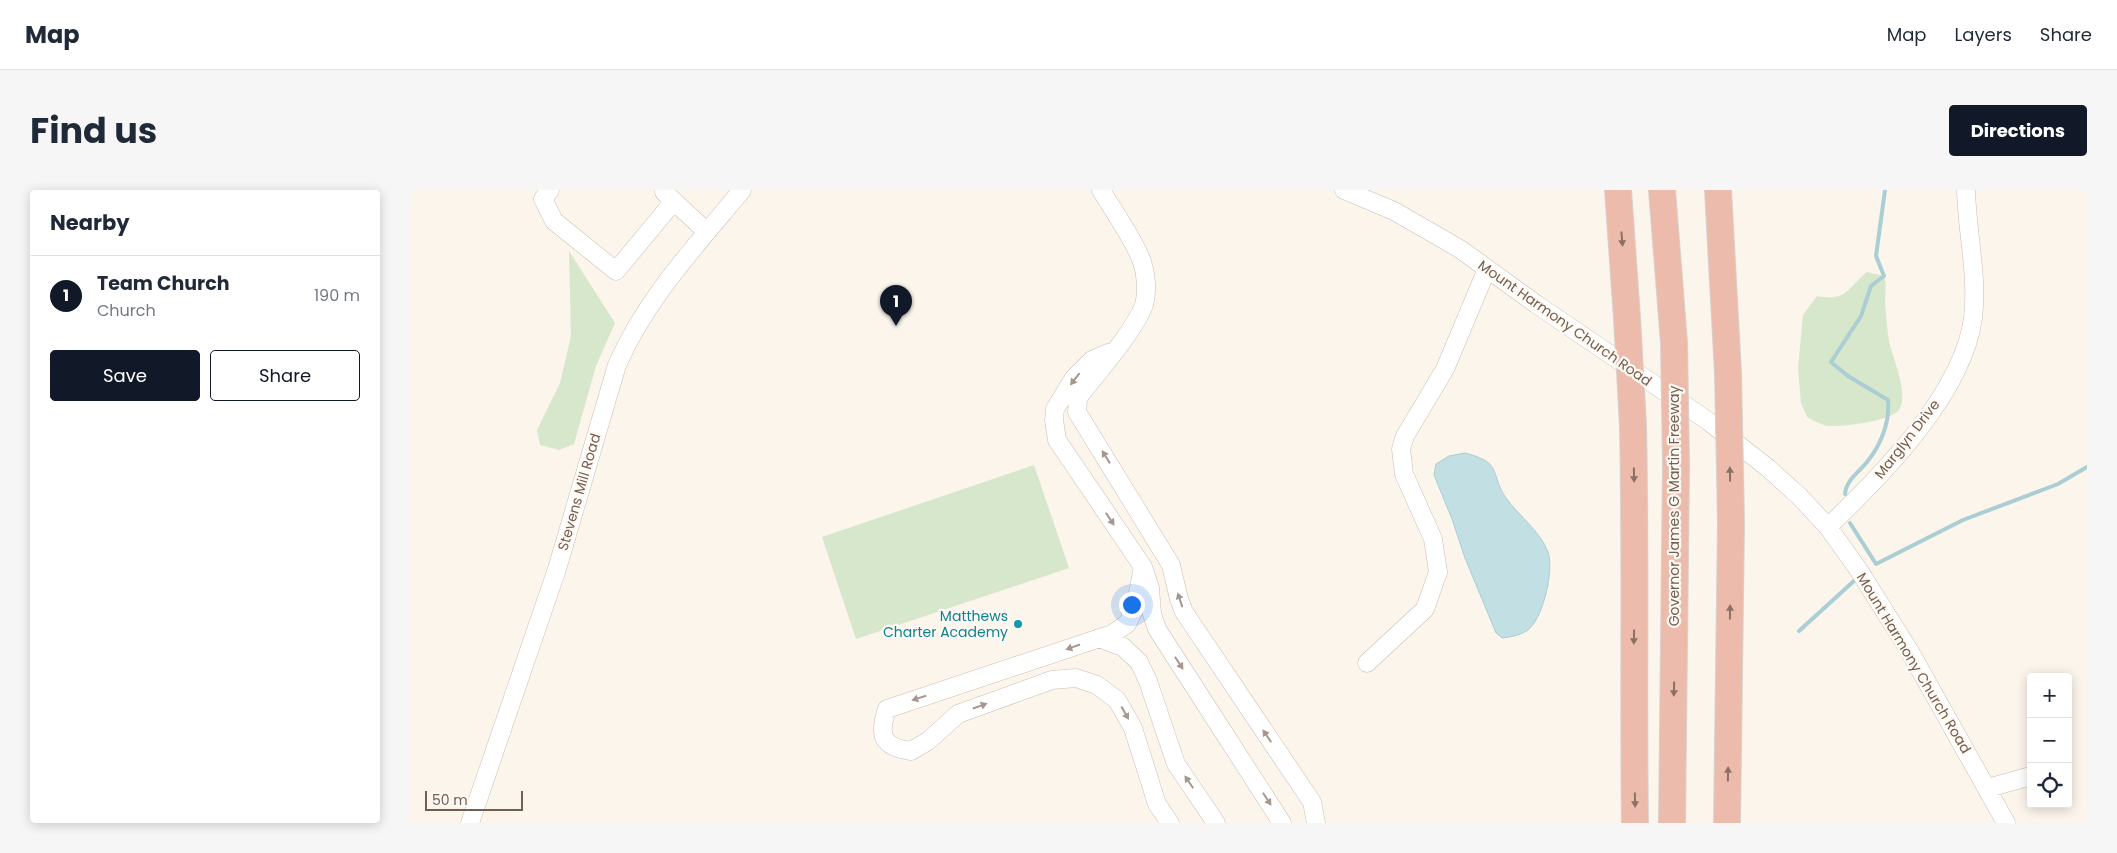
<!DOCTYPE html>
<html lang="en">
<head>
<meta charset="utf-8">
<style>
	:root { --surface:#fff; --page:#f6f6f7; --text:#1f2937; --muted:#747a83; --line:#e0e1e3; --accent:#111827 }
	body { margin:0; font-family:Poppins,sans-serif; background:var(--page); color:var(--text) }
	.controls { position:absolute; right:15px; bottom:15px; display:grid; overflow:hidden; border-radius:5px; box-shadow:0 2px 12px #0003 }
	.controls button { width:45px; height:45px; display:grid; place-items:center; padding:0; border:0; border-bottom:1px solid var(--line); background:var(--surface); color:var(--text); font:25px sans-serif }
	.scale { position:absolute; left:15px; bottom:12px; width:98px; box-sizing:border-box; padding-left:5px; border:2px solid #745d51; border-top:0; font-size:14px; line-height:18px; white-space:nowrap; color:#745d51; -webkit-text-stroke:4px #fdf9f3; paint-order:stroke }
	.you { position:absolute; left:721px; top:414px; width:18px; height:18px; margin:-12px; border:4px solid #fff; border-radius:50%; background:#1a73e8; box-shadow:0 0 0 8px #1a73e833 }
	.badge { display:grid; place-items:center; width:32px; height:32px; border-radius:50%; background:var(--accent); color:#fff; font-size:16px; font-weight:700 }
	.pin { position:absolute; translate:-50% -41px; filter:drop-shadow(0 1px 2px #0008) }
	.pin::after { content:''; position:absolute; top:26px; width:18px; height:15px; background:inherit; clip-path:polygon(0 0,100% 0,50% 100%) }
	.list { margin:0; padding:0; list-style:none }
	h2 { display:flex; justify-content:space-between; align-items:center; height:65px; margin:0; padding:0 20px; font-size:21px }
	h2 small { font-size:16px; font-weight:400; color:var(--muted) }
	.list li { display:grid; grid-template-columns:32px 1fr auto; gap:15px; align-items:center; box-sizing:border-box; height:80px; padding:0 20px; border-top:1px solid var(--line) }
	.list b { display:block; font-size:19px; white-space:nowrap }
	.list p { margin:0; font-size:16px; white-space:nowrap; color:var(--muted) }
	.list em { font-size:16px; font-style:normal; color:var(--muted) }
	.actions { display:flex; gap:10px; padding:15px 20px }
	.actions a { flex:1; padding:11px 0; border:1px solid var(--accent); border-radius:5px; text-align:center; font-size:18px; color:var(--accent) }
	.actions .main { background:var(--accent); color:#fff }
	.icon { flex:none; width:28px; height:28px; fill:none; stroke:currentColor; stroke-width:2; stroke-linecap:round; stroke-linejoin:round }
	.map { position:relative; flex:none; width:1677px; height:633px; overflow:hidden; border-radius:5px }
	header { display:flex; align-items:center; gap:30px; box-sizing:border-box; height:70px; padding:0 25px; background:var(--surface); border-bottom:1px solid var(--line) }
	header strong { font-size:24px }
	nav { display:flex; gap:28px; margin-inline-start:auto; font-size:18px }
	.intro { display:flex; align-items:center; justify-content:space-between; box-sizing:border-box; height:120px; padding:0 30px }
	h1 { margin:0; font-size:35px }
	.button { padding:12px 22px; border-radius:5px; background:var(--accent); color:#fff; font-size:18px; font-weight:700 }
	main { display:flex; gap:30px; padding:0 30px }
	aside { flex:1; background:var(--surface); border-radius:5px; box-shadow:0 2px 12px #0003 }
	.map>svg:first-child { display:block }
</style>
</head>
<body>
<header>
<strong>Map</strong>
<nav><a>Map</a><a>Layers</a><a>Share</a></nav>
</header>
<div class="intro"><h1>Find us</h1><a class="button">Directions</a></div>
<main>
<aside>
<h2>Nearby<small></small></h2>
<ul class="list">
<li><span class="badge">1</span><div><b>Team Church</b><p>Church</p></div><em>190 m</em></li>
</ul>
<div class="actions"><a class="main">Save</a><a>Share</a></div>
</aside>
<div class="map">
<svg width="1677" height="633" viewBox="0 0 1677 633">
	<rect width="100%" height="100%" fill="#fbf5ec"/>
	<!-- green -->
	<path fill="#d7e7cc" d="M159,61L205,133L186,176L164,254L149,260L130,255L127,240L150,193L161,146Z
		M1457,82L1474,86C1477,95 1475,103 1475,112C1476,125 1477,138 1479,151C1483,169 1498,201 1490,218C1485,231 1432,237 1418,236C1411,235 1403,230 1397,227L1391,213L1388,178L1393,125L1407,106C1437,112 1437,98 1457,82Z
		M624,275L659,378L446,449L412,347Z"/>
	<!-- water -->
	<path fill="#c2dfe3" stroke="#aaced3" d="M1055,263C1094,273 1079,283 1096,308C1108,325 1131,342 1138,362C1144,380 1134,424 1120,438C1113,445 1101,447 1092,448L1086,443L1055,368L1042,329L1024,285L1026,274L1039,266Z"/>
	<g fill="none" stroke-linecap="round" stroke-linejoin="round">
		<!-- stream -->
		<path stroke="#aaced3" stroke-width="4" d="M1435,304C1436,290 1449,282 1457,272C1471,255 1480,232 1478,210L1438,186L1421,172L1451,126L1461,96L1474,86L1466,66L1475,0
			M1440,333L1466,374L1553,330L1648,294L1677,277
			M1389,441L1445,390"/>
		<defs>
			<path id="minor" d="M140,0L133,9L144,31L206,81L264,11
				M256,0L254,2L297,42
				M691,0C704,22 721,45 731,69C736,82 738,101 734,115C724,142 686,184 668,208L667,222L761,375L769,409L774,422L902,612L906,633
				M934,0L984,21L1050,59L1126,114L1298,231L1358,278L1389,306L1418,337L1448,379L1499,460L1596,633
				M698,163L682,170L664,188L645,219L644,230L647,250L733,377L740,398L742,424L747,439L872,633
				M1418,337C1471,286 1553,204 1563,128C1568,86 1557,42 1556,0
				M733,377L725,418L717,434L702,444L477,519C468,546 472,557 501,561L518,551L548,524L642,490L666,488L687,495L707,510L723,538L747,614L760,633
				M689,448L713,457L729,472L738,491L766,574L806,633
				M957,473L1015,419L1028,382L1023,349L994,284L991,259L995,246L1035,179L1077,79
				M1578,598L1621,586
				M60,633L147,379L207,175C237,107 286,56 332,0"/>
			<path id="highway" d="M1208,0L1217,128
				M1252,0L1264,153
				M1308,0L1318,183
				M1223,236C1226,368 1223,501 1225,633
				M1262,633L1266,275
				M1317,633L1321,333"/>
		</defs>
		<!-- minor casing -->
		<use href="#minor" stroke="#ccbdb3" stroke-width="19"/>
		<!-- highway casing -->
		<use href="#highway" stroke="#d8d2ce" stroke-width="28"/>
		<!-- minor -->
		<use href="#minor" stroke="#fff" stroke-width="18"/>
		<!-- highway -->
		<use href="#highway" stroke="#edbbab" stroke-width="26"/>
		<defs>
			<path id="highway-bridge" d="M1217,128L1223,236
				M1264,153L1266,275
				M1318,183L1321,333"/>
		</defs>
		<!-- highway-bridge casing -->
		<use href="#highway-bridge" stroke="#d8d2ce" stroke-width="28" stroke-linecap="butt"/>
		<!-- highway-bridge -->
		<use href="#highway-bridge" stroke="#edbbab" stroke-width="26"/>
	</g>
	<!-- one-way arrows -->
	<defs><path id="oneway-solid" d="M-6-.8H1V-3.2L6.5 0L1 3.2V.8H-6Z" transform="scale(1.25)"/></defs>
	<g fill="#8c7063">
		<use href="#oneway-solid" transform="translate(1212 49) rotate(85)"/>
		<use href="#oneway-solid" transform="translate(1320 284) rotate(-91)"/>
		<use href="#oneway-solid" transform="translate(1224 285) rotate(89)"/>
		<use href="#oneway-solid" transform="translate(1320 422) rotate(-89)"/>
		<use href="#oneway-solid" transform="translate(1224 447) rotate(91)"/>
		<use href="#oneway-solid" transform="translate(1264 499) rotate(91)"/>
		<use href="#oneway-solid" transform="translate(1318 584) rotate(-89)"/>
		<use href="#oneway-solid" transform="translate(1225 610) rotate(89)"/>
	</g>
	<g fill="#a5968e">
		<use href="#oneway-solid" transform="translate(665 189) rotate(128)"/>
		<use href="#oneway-solid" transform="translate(696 267) rotate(-122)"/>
		<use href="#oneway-solid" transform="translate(700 329) rotate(56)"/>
		<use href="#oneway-solid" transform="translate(770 410) rotate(-108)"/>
		<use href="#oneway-solid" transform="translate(663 457) rotate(161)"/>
		<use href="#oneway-solid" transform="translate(769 473) rotate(57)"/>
		<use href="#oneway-solid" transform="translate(509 508) rotate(162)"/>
		<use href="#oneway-solid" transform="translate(570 516) rotate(-19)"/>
		<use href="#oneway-solid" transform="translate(715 523) rotate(61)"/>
		<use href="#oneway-solid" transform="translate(857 546) rotate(-124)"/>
		<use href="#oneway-solid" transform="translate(779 592) rotate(-124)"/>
		<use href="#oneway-solid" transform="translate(857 609) rotate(57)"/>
	</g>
	<!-- markers -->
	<circle fill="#0f9aa8" stroke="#fdf9f3" stroke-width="2" cx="608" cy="434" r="5"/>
	<g text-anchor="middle" stroke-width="4.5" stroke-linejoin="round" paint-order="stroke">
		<!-- street labels -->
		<g font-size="14" fill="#745d51" stroke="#fdf9f3">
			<text transform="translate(1155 133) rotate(35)" y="5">Mount Harmony Church Road</text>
			<text transform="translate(1497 249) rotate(-52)" y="5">Marglyn Drive</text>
			<text transform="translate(169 302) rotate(-74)" y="5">Stevens Mill Road</text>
			<text transform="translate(1264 316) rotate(-90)" y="5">Governor James G Martin Freeway</text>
			<text transform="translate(1504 473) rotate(59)" y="5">Mount Harmony Church Road</text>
		</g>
		<!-- culture labels -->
		<g font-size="14" fill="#0d838f" stroke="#fdf9f3" text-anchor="end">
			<text x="598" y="431">Matthews<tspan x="598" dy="16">Charter Academy</tspan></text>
		</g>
	</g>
</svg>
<div class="controls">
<button>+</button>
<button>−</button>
<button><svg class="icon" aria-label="locate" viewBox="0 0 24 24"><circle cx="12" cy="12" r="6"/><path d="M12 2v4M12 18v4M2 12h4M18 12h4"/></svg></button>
</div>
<div class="scale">50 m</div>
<div class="you"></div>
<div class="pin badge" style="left:486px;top:136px">1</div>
</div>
</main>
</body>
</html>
